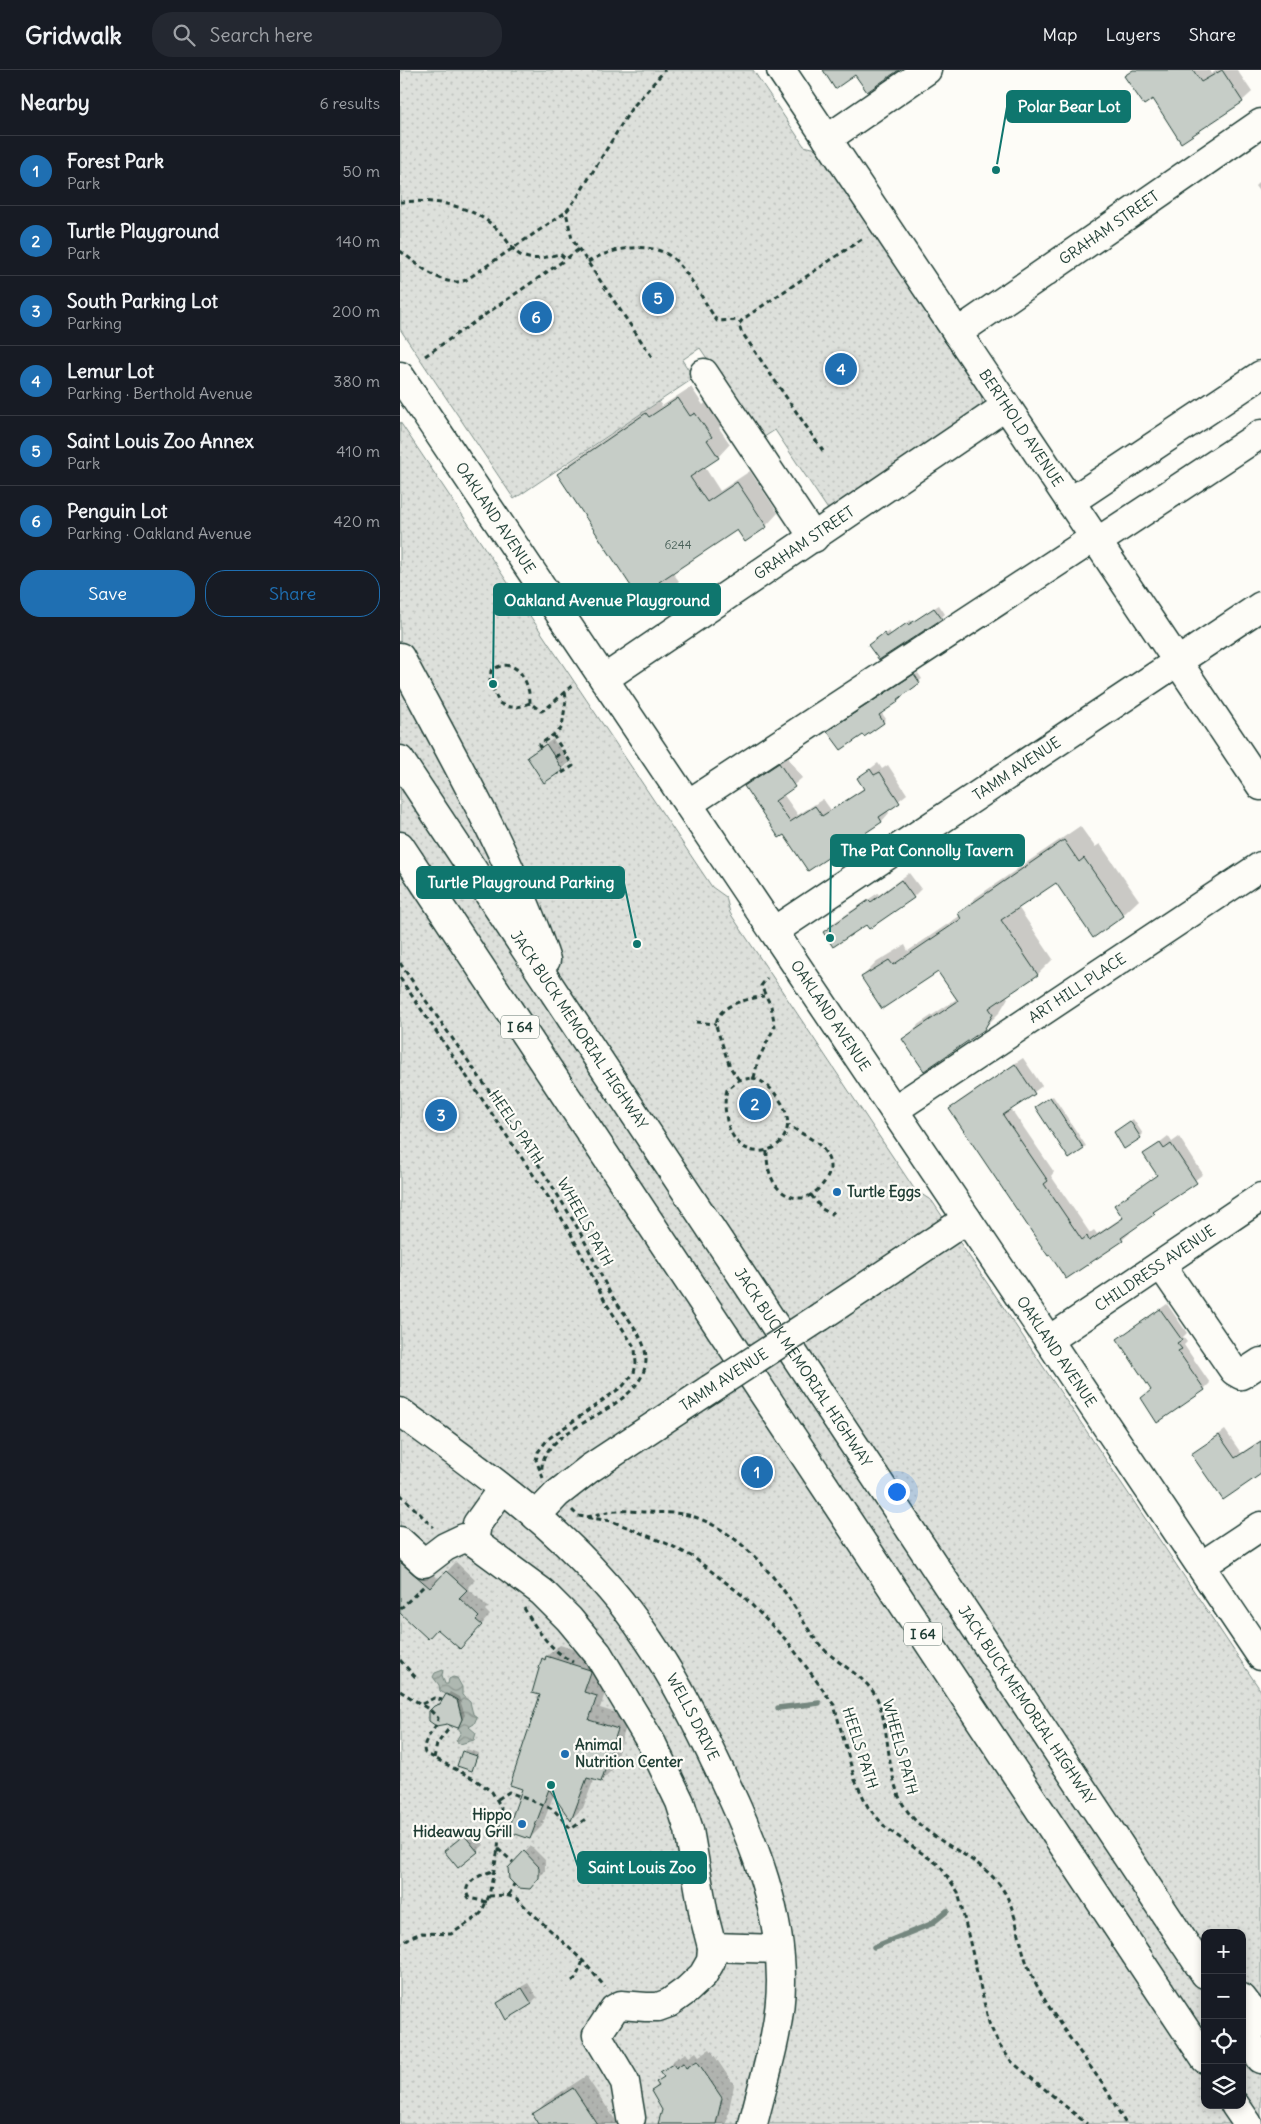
<!DOCTYPE html>
<html lang="en">
<head>
<meta charset="utf-8">
<style>
	:root { --surface:#171b24; --page:#242831; --text:#f1f3f6; --muted:#9ea1a6; --line:#363941; --accent:#1f6fb2 }
	body { margin:0; font-family:Delius,sans-serif; background:var(--page); color:var(--text) }
	.controls { position:absolute; right:15px; bottom:15px; display:grid; overflow:hidden; border-radius:10px; box-shadow:0 2px 8px #0003 }
	.controls button { width:45px; height:45px; display:grid; place-items:center; padding:0; border:0; border-bottom:1px solid var(--line); background:var(--surface); color:var(--text); font:25px sans-serif }
	.you { position:absolute; left:496px; top:1421px; width:18px; height:18px; margin:-12px; border:4px solid #fff; border-radius:50%; background:#1a73e8; box-shadow:0 0 0 8px #1a73e833 }
	.badge { display:grid; place-items:center; width:32px; height:32px; border-radius:50%; background:var(--accent); color:#fff; font-size:16px; font-weight:700 }
	.pin { position:absolute; translate:-50% -50%; border:2px solid #fff; box-shadow:0 1px 5px #0006 }
	.list { margin:0; padding:0; list-style:none }
	h2 { display:flex; justify-content:space-between; align-items:center; height:65px; margin:0; padding:0 20px; font-size:21px }
	h2 small { font-size:16px; font-weight:400; color:var(--muted) }
	.list li { display:grid; grid-template-columns:32px 1fr auto; gap:15px; align-items:center; box-sizing:border-box; height:70px; padding:0 20px; border-top:1px solid var(--line) }
	.list b { display:block; font-size:19px; white-space:nowrap }
	.list p { margin:0; font-size:16px; white-space:nowrap; color:var(--muted) }
	.list em { font-size:16px; font-style:normal; color:var(--muted) }
	.actions { display:flex; gap:10px; padding:15px 20px }
	.actions a { flex:1; padding:11px 0; border:1px solid var(--accent); border-radius:20px; text-align:center; font-size:18px; color:var(--accent) }
	.actions .main { background:var(--accent); color:#fff }
	.icon { flex:none; width:28px; height:28px; fill:none; stroke:currentColor; stroke-width:2; stroke-linecap:round; stroke-linejoin:round }
	.map { position:relative; flex:none; width:861px; height:2054px; overflow:hidden }
	header { display:flex; align-items:center; gap:30px; box-sizing:border-box; height:70px; padding:0 25px; background:var(--surface); border-bottom:1px solid var(--line) }
	header strong { font-size:24px }
	nav { display:flex; gap:28px; margin-inline-start:auto; font-size:18px }
	.search { width:350px; height:45px; background:var(--page); display:flex; align-items:center; gap:12px; box-sizing:border-box; padding:0 18px; border-radius:20px; color:var(--muted); font-size:19px }
	main { display:flex }
	aside { flex:1; background:var(--surface) }
	.map>svg:first-child { display:block }
</style>
</head>
<body>
<header>
<strong>Gridwalk</strong>
<div class="search"><svg class="icon" aria-label="search" viewBox="0 0 24 24"><circle cx="10" cy="10" r="6"/><path d="M15 15l6 6"/></svg>Search here</div>
<nav><a>Map</a><a>Layers</a><a>Share</a></nav>
</header>
<main>
<aside>
<h2>Nearby<small>6 results</small></h2>
<ul class="list">
<li><span class="badge">1</span><div><b>Forest Park</b><p>Park</p></div><em>50 m</em></li>
<li><span class="badge">2</span><div><b>Turtle Playground</b><p>Park</p></div><em>140 m</em></li>
<li><span class="badge">3</span><div><b>South Parking Lot</b><p>Parking</p></div><em>200 m</em></li>
<li><span class="badge">4</span><div><b>Lemur Lot</b><p>Parking · Berthold Avenue</p></div><em>380 m</em></li>
<li><span class="badge">5</span><div><b>Saint Louis Zoo Annex</b><p>Park</p></div><em>410 m</em></li>
<li><span class="badge">6</span><div><b>Penguin Lot</b><p>Parking · Oakland Avenue</p></div><em>420 m</em></li>
</ul>
<div class="actions"><a class="main">Save</a><a>Share</a></div>
</aside>
<div class="map">
<svg width="861" height="2054" viewBox="0 0 861 2054">
	<defs>
		<pattern id="park-dots" width="8" height="8" patternUnits="userSpaceOnUse" patternTransform="scale(1.25)"><rect width="8" height="8" fill="#dde0db"/><path d="M2 2h.1M6 6h.1" fill="none" stroke="#bdc1bd" stroke-width="1.8" stroke-linecap="round"/></pattern>
		<pattern id="water-waves" width="16" height="10" patternUnits="userSpaceOnUse" patternTransform="scale(1.25)"><rect width="16" height="10" fill="#aeb8b1"/><path d="M0 5q4-4 8 0t8 0" fill="none" stroke="#8d9791"/></pattern>
	</defs>
	<rect width="100%" height="100%" fill="#fdfcf7"/>
	<filter id="ink" filterUnits="userSpaceOnUse"><feTurbulence type="fractalNoise" baseFrequency=".02" numOctaves="2"/><feDisplacementMap in="SourceGraphic" scale="10" xChannelSelector="R" yChannelSelector="G"/><feConvolveMatrix kernelMatrix="1 2 1 2 8 2 1 2 1" color-interpolation-filters="sRGB"/></filter>
	<g filter="url(#ink)">
		<!-- park -->
		<path fill="url(#park-dots)" stroke="#7e8e88" fill-rule="evenodd" d="M0,0H353L404,76L417,79L581,325L583,336L431,444L375,360L361,369L300,278L282,290L294,308L114,429L0,259Z
			M0,352L312,817L326,827L330,843L515,1120L532,1131L861,1621V2054H0ZM805,1863H842V2035H805Z"/>
		<!-- water -->
		<path fill="url(#water-waves)" stroke="#75877f" d="M43,1600L42,1605L45,1614H48L49,1609L53,1607L57,1608L62,1617V1625L70,1632L73,1644L77,1647L74,1654L69,1657L76,1663L74,1670L60,1674L56,1671L61,1662L58,1658L62,1649L57,1630L40,1621L39,1615L33,1607L35,1603Z"/>
		<!-- shadow -->
		<path fill="#0003" d="M732,0H809L811,4L817,0H837L852,22L842,31L753,27L726,6Z
			M861,110V124L855,116Z
			M291,317L303,335L308,331L323,354L319,358L330,374L318,387L304,396L320,421L350,401L378,443L366,456L337,458L272,502L279,511L267,524L158,404L171,392L259,332L262,336Z
			M539,535L545,544L541,548L470,575L489,561L491,564L511,550L512,552Z
			M518,603L522,609L499,626L500,628L498,631L481,642L486,649L483,652L463,663L432,659Z
			M153,669L169,693L145,711L128,687Z
			M387,686L402,708L383,724L398,745L423,729L431,740L464,718L458,708L478,693L482,699L488,695L507,724L487,740L489,743L482,751L408,799L384,763L346,716L354,708Z
			M680,756L695,777L700,774L739,830L723,845L656,811L618,837L653,889L638,904L606,926L608,928L599,943L583,959L504,969L519,954L558,928L539,900L462,907L477,892L505,875L508,881L561,845L559,844L575,828Z
			M509,803L521,819L513,827L424,862L432,854L478,823L479,825Z
			M623,988L642,1016L611,1039L654,1102L651,1106L690,1163L694,1160L697,1164L723,1147L715,1136L758,1104L745,1084L768,1066L772,1072L779,1067L803,1104L729,1161L730,1163L722,1170L667,1208L551,1040L558,1032Z
			M653,1026L686,1076L683,1078L639,1035Z
			M733,1049L743,1064L740,1067L715,1062Z
			M767,1234L787,1263L783,1267L787,1272L784,1275L810,1313L804,1319L742,1328L752,1319L718,1269Z
			M825,1360L841,1383L861,1370V1400L793,1384Z
			M0,1474L39,1510L56,1492L75,1510L67,1518L88,1537L85,1540L90,1545L69,1568L38,1558L0,1530Z
			M160,1575L202,1589L196,1610L208,1614L200,1638L229,1647L213,1699L201,1711L194,1709L183,1738L171,1749L154,1724L142,1756L130,1768L123,1718L142,1624L143,1589Z
			M50,1622L59,1627L65,1645L58,1657L30,1641L38,1633L43,1632Z
			M66,1679L79,1683L72,1699L59,1695Z
			M71,1760L84,1775L58,1797L52,1775Z
			M131,1776L145,1790V1801L129,1817L110,1798Z
			M128,1913L137,1927L131,1933H98L104,1927Z
			M310,1979L334,2015L326,2054H259L263,2040L253,2021L264,2006L262,2003L274,1990L286,1983L289,1987L296,1982L299,1986Z
			M186,2006L218,2054H140L134,2045L146,2032Z"/>
		<g fill="none" stroke-linecap="round" stroke-linejoin="round">
			<!-- stream -->
			<path stroke="#75877f" stroke-width="5.5" d="M378,1638L419,1633
				M474,1877L531,1854L547,1841"/>
		</g>
		<!-- building -->
		<path fill="#c6cdc7" stroke="#1f3d34" d="M423,0H499L467,22L455,5L435,19Z
			M733,0H793L801,12L822,0L843,32L781,73L753,29L744,35L724,6Z
			M278,328L290,346L295,343L312,367L307,370L319,388L290,407L307,432L337,412L367,457L345,472L337,460L259,512L268,525L246,539L157,404L246,343L249,347Z
			M534,538L542,549L479,590L468,575L484,563L487,567L507,553L508,555Z
			M514,604L520,613L497,630L498,632L479,645L484,653L464,667L463,665L441,680L427,661Z
			M146,674L163,700L144,713L127,687Z
			M379,693L395,717L375,731L390,752L415,736L422,746L464,719L457,708L470,699L474,705L480,702L500,733L479,747L482,752L408,801L384,765L379,768L344,716Z
			M664,770L679,792L684,788L724,846L693,868L656,813L601,850L638,905L589,938L593,944L584,960L524,1001L502,969L558,931L538,902L482,939L461,907L489,890L493,895L561,849L558,843Z
			M501,810L514,828L469,859L466,855L433,877L423,862L469,830L471,832Z
			M615,994L635,1024L603,1045L648,1111L644,1114L682,1170L687,1166L689,1171L723,1148L714,1135L757,1105L743,1084L760,1073L764,1079L771,1074L797,1113L753,1142L755,1144L721,1168L723,1171L666,1209L650,1185L648,1186L549,1039Z
			M650,1027L684,1079L669,1089L635,1037Z
			M730,1051L741,1068L724,1079L714,1062Z
			M760,1239L782,1270L777,1273L782,1279L778,1281L805,1320L757,1353L741,1328L751,1320L717,1269Z
			M819,1365L835,1388L861,1371V1404L823,1430L791,1384Z
			M0,1492L30,1518L46,1501L67,1520L59,1528L79,1547L76,1550L82,1555L60,1579L37,1559L28,1569L0,1543Z
			M146,1586L190,1600L191,1602L184,1622L197,1626L189,1650L218,1659L201,1712L187,1708L171,1751L149,1719L130,1769L107,1761L122,1719L110,1715L140,1625L132,1623L142,1588L145,1590Z
			M46,1624L57,1630L62,1649L58,1658L47,1654L36,1656L29,1651V1641L34,1636L40,1634Z
			M62,1681L77,1686L72,1701L57,1696Z
			M64,1765L78,1782L58,1798L44,1781Z
			M124,1781L139,1797V1808L130,1819L118,1818L109,1809L108,1798Z
			M122,1918L132,1934L106,1950L97,1933Z
			M297,1991L322,2028L316,2054H258L262,2040L251,2021L259,2016L256,2012L264,2007L260,2002L273,1994L276,1998L283,1993L286,1998Z
			M173,2018L197,2054H138L132,2044Z"/>
		<g fill="none" stroke-linecap="round" stroke-linejoin="round">
			<defs>
				<g id="minor">
					<path id="s1" d="M381,0L861,716"/>
					<path d="M427,69L527,0"/>
					<path id="s2" d="M557,263L861,53"/>
					<path d="M304,303L414,468"/>
					<path id="s3" d="M0,306L861,1586"/>
					<path d="M670,432L861,305"/>
					<path d="M697,472L861,364"/>
					<path id="s4" d="M204,609L606,336"/>
					<path d="M288,734L694,468"/>
					<path id="s5" d="M374,861L861,536"/>
					<path id="s6" d="M494,1040L861,796"/>
					<path d="M761,1195L834,1301L841,1305L861,1292"/>
					<path d="M420,1247L567,1149"/>
					<path id="s7" d="M649,1270L861,1127"/>
					<path id="s8" d="M0,1342C70,1393 143,1444 201,1509C256,1569 292,1641 326,1714C355,1775 381,1842 381,1911C381,1959 364,2008 353,2054"/>
					<path d="M136,1446L157,1424L189,1399L310,1319"/>
					<path d="M0,1471L24,1493L45,1477L64,1468L74,1472L142,1522L169,1549L198,1584L252,1674L280,1732L289,1760L304,1846L312,1877L311,1891L303,1905L287,1920L269,1933L258,1937H246L221,1935L214,1939L197,1965L225,2012L231,2048"/>
					<path d="M74,1472L77,1454L102,1419"/>
					<path d="M801,1496L861,1456"/>
					<path d="M312,1877L378,1879"/>
				</g>
				<g id="highway">
					<path d="M0,587C52,686 110,784 146,890"/>
					<path id="s9" d="M0,690L805,1904"/>
					<path d="M0,776L805,1989"/>
					<path d="M842,1928L861,1953"/>
					<path d="M842,1961L861,1989"/>
					<path d="M835,2035L848,2054"/>
				</g>
			</defs>
			<!-- minor casing -->
			<use href="#minor" stroke="#1f3d34" stroke-width="31"/>
			<!-- highway casing -->
			<use href="#highway" stroke="#1f3d34" stroke-width="31"/>
			<!-- path -->
			<path stroke="#1f3d34" stroke-width="3" stroke-dasharray="5 4" stroke-linecap="butt" d="M0,132C36,129 75,135 101,163C108,171 114,184 125,187C136,191 149,186 160,184L166,189L179,179
				M0,181C18,194 43,219 66,210L166,142
				M188,192C211,178 253,169 275,190C291,206 305,233 317,251L339,250
				M25,286L166,189
				M252,287L172,169L166,142L178,126L231,39L265,0
				M423,381L341,261L339,254L343,249L465,167
				M130,633C118,638 110,639 99,633L90,611L91,601C115,583 130,611 130,633L141,641C149,639 164,621 173,615
				M153,665L173,696L159,705L158,703
				M141,678L139,675L160,660L162,657L166,630L165,621
				M155,687L163,681
				M0,893C57,977 119,1059 171,1147C186,1171 196,1196 209,1221C221,1243 252,1270 245,1297C234,1345 137,1356 142,1403
				M0,908L155,1137L171,1164L206,1233L235,1278L236,1294L234,1303L223,1316L148,1369L138,1382L136,1390L143,1408
				M296,952L316,954
				M352,1008C364,1010 374,1021 381,1032C409,1078 340,1106 327,1051C325,1040 324,1031 327,1020L339,1010Z
				M354,1008L358,990L375,956L371,936L361,916L367,908
				M339,1010L330,997L316,956C316,934 349,929 364,926
				M367,1081C366,1102 375,1128 401,1128C413,1128 431,1109 430,1097C430,1090 427,1085 423,1079C414,1068 400,1064 389,1055
				M411,1125L422,1139L431,1144L435,1141
				M0,1424L33,1457
				M172,1440L178,1446L211,1451L229,1458L270,1475L293,1487L342,1525L388,1572L434,1635L455,1710L468,1737L486,1758L539,1795L558,1822L589,1953L599,1975L612,1992L687,2054
				M187,1447C197,1445 207,1441 217,1441C227,1440 238,1442 248,1442C261,1443 275,1442 288,1445C326,1455 357,1486 381,1517C395,1535 405,1557 420,1575C438,1596 469,1606 479,1633C490,1664 487,1709 504,1736C526,1772 573,1781 599,1814C619,1840 617,1872 630,1901C647,1940 675,1974 699,2009C709,2023 717,2039 726,2054
				M124,1538C136,1559 151,1581 173,1592
				M0,1539L25,1515
				M0,1590L18,1610
				M0,1621L30,1640L38,1648C37,1660 20,1671 25,1683L76,1710L92,1722L101,1737L98,1779L89,1826L81,1843L76,1848L51,1864L22,1863L11,1867L0,1874
				M22,1634L34,1628L42,1630
				M34,1688L37,1674L51,1656
				M98,1729L109,1722L153,1739L171,1759L187,1748
				M98,1779L113,1792
				M109,1825L114,1814
				M89,1826L106,1825L116,1828L183,1891L205,1917
				M87,1832L69,1828C59,1813 82,1804 93,1801
				M172,1911L176,1908L183,1891"/>
			<!-- minor -->
			<use href="#minor" stroke="#fdfcf7" stroke-width="28"/>
			<!-- highway -->
			<use href="#highway" stroke="#fdfcf7" stroke-width="28"/>
			<defs>
				<path id="minor-bridge" d="M310,1319L420,1247"/>
			</defs>
			<!-- minor-bridge casing -->
			<use href="#minor-bridge" stroke="#1f3d34" stroke-width="31" stroke-linecap="butt"/>
			<!-- minor-bridge -->
			<use href="#minor-bridge" stroke="#fdfcf7" stroke-width="28"/>
		</g>
	</g>
	<!-- markers -->
	<g fill="#1f6fb2" stroke="#fdfcf7" stroke-width="2">
		<circle cx="437" cy="1122" r="5"/>
		<circle cx="165" cy="1684" r="5"/>
		<circle cx="122" cy="1754" r="5"/>
	</g>
	<g text-anchor="middle" stroke-width="4.5" stroke-linejoin="round" paint-order="stroke">
		<!-- number labels -->
		<g font-size="12" fill="#496159">
			<text x="278" y="479">6244</text>
		</g>
		<!-- shield labels -->
		<g fill="#fdfcf7" stroke="#62766e" stroke-width="1">
			<rect x="101" y="945.5" width="38" height="23" rx="4"/>
			<rect x="504" y="1552.5" width="38" height="23" rx="4"/>
		</g>
		<g font-size="14" font-weight="bold" fill="#1f3d34">
			<text x="120" y="962">I 64</text>
			<text x="523" y="1569">I 64</text>
		</g>
		<!-- street labels -->
		<g font-size="15" fill="#1f3d34" stroke="#fdfcf7">
			<text dy="5" stroke="none"><textPath href="#s2" startOffset="185">GRAHAM STREET</textPath></text>
			<text dy="5" stroke="none"><textPath href="#s1" startOffset="431">BERTHOLD AVENUE</textPath></text>
			<text dy="5" stroke="none"><textPath href="#s3" startOffset="171">OAKLAND AVENUE</textPath></text>
			<text dy="5" stroke="none"><textPath href="#s4" startOffset="242">GRAHAM STREET</textPath></text>
			<text dy="5" stroke="none"><textPath href="#s5" startOffset="292">TAMM AVENUE</textPath></text>
			<text dy="5" stroke="none"><textPath href="#s6" startOffset="220">ART HILL PLACE</textPath></text>
			<text dy="5" stroke="none"><textPath href="#s3" startOffset="771">OAKLAND AVENUE</textPath></text>
			<text dy="5" stroke="none"><textPath href="#s9" startOffset="324">JACK BUCK MEMORIAL HIGHWAY</textPath></text>
			<text transform="translate(116 1057) rotate(56)" y="5">HEELS PATH</text>
			<text transform="translate(185 1152) rotate(61)" y="5">WHEELS PATH</text>
			<text dy="5" stroke="none"><textPath href="#s7" startOffset="128">CHILDRESS AVENUE</textPath></text>
			<text dy="5" stroke="none"><textPath href="#s3" startOffset="1176">OAKLAND AVENUE</textPath></text>
			<text dy="5" stroke="none"><textPath href="#s9" startOffset="729">JACK BUCK MEMORIAL HIGHWAY</textPath></text>
			<text transform="translate(324 1310) rotate(-33)" y="5">TAMM AVENUE</text>
			<text dy="5" stroke="none"><textPath href="#s9" startOffset="1134">JACK BUCK MEMORIAL HIGHWAY</textPath></text>
			<text dy="5" stroke="none"><textPath href="#s8" startOffset="428">WELLS DRIVE</textPath></text>
			<text transform="translate(500 1677) rotate(75)" y="5">WHEELS PATH</text>
			<text transform="translate(460 1678) rotate(72)" y="5">HEELS PATH</text>
		</g>
		<!-- poi labels -->
		<g font-size="15" font-weight="bold" fill="#1f3d34" stroke="#fdfcf7" text-anchor="start">
			<text x="447" y="1127">Turtle Eggs</text>
			<text x="175" y="1680">Animal<tspan x="175" dy="17">Nutrition Center</tspan></text>
			<text x="112" y="1750" text-anchor="end">Hippo<tspan x="112" dy="17">Hideaway Grill</tspan></text>
		</g>
	</g>
	<!-- callouts -->
	<path fill="none" stroke="#0f766e" stroke-width="2" d="M596 100L607 37M93 614L94 530M430 868L431 781M237 874L224 813M151 1715L178 1797"/>
	<g fill="#0f766e" stroke="#fdfcf7" stroke-width="2">
		<circle cx="596" cy="100" r="5"/>
		<circle cx="93" cy="614" r="5"/>
		<circle cx="430" cy="868" r="5"/>
		<circle cx="237" cy="874" r="5"/>
		<circle cx="151" cy="1715" r="5"/>
	</g>
	<g fill="#0f766e" stroke="#0f766e" stroke-width="2">
		<rect x="607" y="21" width="123" height="31" rx="5"/>
		<rect x="94" y="514" width="226" height="31" rx="5"/>
		<rect x="431" y="765" width="193" height="31" rx="5"/>
		<rect x="17" y="797" width="207" height="31" rx="5"/>
		<rect x="178" y="1782" width="128" height="31" rx="5"/>
	</g>
	<g font-size="16" text-anchor="middle" font-weight="bold" fill="#fff">
		<text x="669" y="42">Polar Bear Lot</text>
		<text x="207" y="536">Oakland Avenue Playground</text>
		<text x="527" y="786">The Pat Connolly Tavern</text>
		<text x="121" y="818">Turtle Playground Parking</text>
		<text x="242" y="1803">Saint Louis Zoo</text>
	</g>
</svg>
<div class="controls">
<button>+</button>
<button>−</button>
<button><svg class="icon" aria-label="locate" viewBox="0 0 24 24"><circle cx="12" cy="12" r="6"/><path d="M12 2v4M12 18v4M2 12h4M18 12h4"/></svg></button>
<button><svg class="icon" aria-label="layers" viewBox="0 0 24 24"><path d="M12 4l9 5-9 5-9-5zM3 14l9 5 9-5"/></svg></button>
</div>
<div class="you"></div>
<div class="pin badge" style="left:357px;top:1402px">1</div>
<div class="pin badge" style="left:355px;top:1034px">2</div>
<div class="pin badge" style="left:41px;top:1045px">3</div>
<div class="pin badge" style="left:441px;top:299px">4</div>
<div class="pin badge" style="left:258px;top:228px">5</div>
<div class="pin badge" style="left:136px;top:247px">6</div>
</div>
</main>
</body>
</html>
